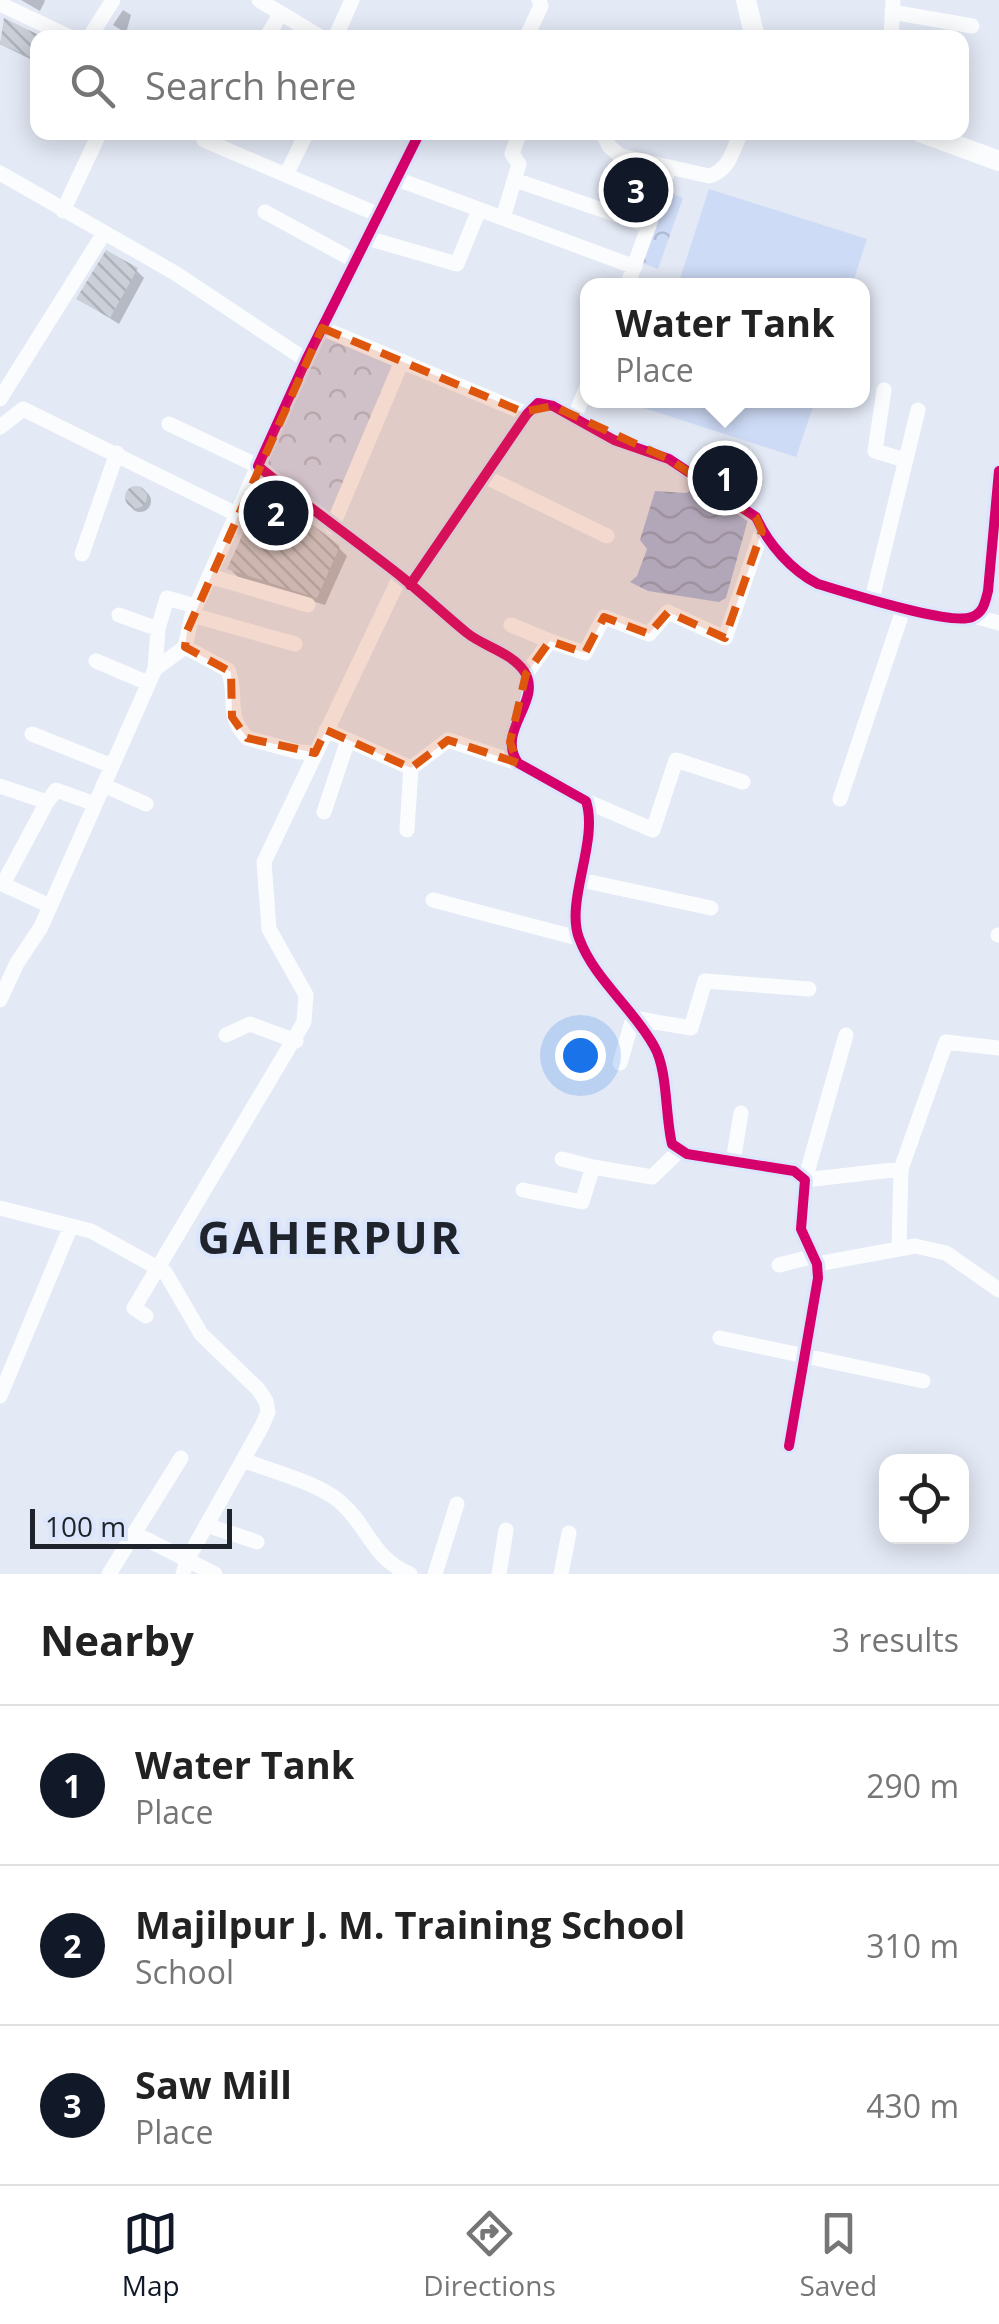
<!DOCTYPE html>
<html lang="en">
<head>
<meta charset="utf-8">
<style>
	:root { --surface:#fff; --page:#f2f2f2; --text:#222; --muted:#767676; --line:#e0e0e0; --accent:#111827 }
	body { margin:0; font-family:"Open Sans",sans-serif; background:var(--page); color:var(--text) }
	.controls { position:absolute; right:30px; bottom:30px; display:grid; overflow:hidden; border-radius:20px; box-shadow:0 5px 25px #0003 }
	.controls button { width:90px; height:90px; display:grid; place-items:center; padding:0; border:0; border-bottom:2px solid var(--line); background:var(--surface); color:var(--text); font:50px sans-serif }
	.scale { position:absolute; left:30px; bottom:25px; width:202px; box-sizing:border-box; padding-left:10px; border:5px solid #1f242c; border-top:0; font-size:28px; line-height:35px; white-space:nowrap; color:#1f242c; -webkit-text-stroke:8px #dbe6fd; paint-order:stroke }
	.you { position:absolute; left:580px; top:1055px; width:35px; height:35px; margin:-25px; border:8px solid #fff; border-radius:50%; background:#1a73e8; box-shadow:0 0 0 15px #1a73e833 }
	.badge { display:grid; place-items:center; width:65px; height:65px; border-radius:50%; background:var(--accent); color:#fff; font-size:32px; font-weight:700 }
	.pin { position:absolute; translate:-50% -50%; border:5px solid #fff; box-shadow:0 2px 10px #0006 }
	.popup { position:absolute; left:580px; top:278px; width:290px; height:130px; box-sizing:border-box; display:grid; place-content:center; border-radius:20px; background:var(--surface); filter:drop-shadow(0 2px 8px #0005); font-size:32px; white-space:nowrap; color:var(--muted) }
	.popup b { font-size:38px; color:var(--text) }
	.popup::after { content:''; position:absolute; left:50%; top:100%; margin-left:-20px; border:20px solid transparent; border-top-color:var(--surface) }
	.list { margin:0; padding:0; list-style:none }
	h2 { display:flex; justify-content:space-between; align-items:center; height:130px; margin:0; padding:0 40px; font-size:42px }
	h2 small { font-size:32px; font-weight:400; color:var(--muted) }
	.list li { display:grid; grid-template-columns:65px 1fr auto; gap:30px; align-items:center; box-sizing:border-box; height:160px; padding:0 40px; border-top:2px solid var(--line) }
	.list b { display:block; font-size:38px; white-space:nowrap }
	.list p { margin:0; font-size:32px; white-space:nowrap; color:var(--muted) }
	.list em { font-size:32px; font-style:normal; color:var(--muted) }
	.icon { flex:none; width:55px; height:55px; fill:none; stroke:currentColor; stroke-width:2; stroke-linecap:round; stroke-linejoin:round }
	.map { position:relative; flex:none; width:999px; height:1574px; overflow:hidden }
	.search { position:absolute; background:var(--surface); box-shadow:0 5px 25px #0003; left:30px; right:30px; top:30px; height:110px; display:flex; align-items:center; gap:25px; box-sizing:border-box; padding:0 35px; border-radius:20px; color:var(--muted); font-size:38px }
	.sheet { height:610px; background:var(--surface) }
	nav { display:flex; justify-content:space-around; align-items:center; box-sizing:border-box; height:140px; border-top:2px solid var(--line); background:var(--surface); font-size:28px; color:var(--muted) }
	nav a { display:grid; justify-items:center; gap:5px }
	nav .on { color:var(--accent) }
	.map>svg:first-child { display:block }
</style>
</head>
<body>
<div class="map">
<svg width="999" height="1574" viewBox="0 0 999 1574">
	<defs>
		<pattern id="park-crowns" width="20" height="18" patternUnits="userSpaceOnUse" patternTransform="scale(2.5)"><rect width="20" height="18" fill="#cedbf6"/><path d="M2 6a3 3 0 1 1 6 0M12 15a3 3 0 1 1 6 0" fill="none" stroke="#b0bcd3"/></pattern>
		<pattern id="water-waves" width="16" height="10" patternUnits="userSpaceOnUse" patternTransform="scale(2.5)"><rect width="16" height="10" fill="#a8bce3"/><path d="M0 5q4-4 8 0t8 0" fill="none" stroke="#90a1c3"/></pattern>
		<pattern id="building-back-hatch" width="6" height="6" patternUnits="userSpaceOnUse" patternTransform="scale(2.5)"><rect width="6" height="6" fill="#cacfd8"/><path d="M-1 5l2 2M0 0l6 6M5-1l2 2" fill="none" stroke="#adb2ba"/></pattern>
	</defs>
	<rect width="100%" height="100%" fill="#e3e9f5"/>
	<!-- park -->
	<path fill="url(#park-crowns)" d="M662,190L683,198L658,269L637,261Z
		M322,328L402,362L332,526L258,466Z"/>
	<!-- pitch -->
	<path fill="#cedbf6" d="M709,189L867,239L852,285H678Z
		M640,401L815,400V401L796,457L638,406Z"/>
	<!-- water -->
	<path fill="url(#water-waves)" d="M698,483L749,516L726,598L719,602L648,591L630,582L637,576L647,549L640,540L655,491L687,493Z"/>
	<!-- shadow -->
	<path fill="#0003" d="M21,0H44L45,1L40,11Z
		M123,10L131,15L126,33L113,25Z
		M5,22L38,38V63L0,44Z
		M654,178L665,189L653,221L631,214L619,202Z
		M136,270L144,278L119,324L79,299Z
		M736,473L742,478L741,493L719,478Z
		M129 501a11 11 0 1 1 22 0a11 11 0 1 1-22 0Z
		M338,547L347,556L325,605L238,577L230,569Z"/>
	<!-- building -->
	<path fill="url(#building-back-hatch)" d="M4,18L45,38H38V60L0,44Z
		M628,169L655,175L642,212L616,203Z
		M106,250L138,268L110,318L76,299Z
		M722,464L738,471L740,481L735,490L711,473Z
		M125 497a11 11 0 1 1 22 0a11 11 0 1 1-22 0Z
		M264,487L340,546L317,598L227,569Z"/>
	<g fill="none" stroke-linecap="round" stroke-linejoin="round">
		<!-- street -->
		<path stroke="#fbfcfe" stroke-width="15" d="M259,0L322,38
			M0,4L72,38
			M892,12L972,26
			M89,38L113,0
			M266,38L280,15
			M335,38L352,0
			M526,38L541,6L539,0
			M733,38L755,37
			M891,38L893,0
			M209,132L204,140L379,215
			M420,132L306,360L258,466C305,505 355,540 403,578C425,596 445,615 467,633C483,646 512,653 524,671C544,701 495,730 518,763L586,801C599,841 565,901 579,938C594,979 633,1008 654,1046C668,1070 665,1116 672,1144L687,1154L794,1171L805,1180L801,1229L817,1264L818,1278L789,1446
			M602,132L609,146L620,156L709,176C729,171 733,150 741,132
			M0,173L175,273L306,360
			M286,175L307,132
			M397,179L635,267
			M515,180L649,226
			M63,211L100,132
			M265,212L355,261
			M503,218L519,164L512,154L520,132
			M367,238L457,264L479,210
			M627,286L669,169
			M322,328L527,414
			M884,390L875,451L905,460
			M0,399L104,233
			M574,418L588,384
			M0,427L23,409L236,514
			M484,476L607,536
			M332,527L402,361
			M82,554L117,453
			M209,576L308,605
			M410,585L527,414L538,403L553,406L614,440L669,459L756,517C768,544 792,571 818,584C845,592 950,626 972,617C984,612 985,602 988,591L999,471
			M872,599L918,410
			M119,615L158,629
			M192,615L295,644
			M974,616L999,623
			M511,625L550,641
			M185,647L228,670C239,698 224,713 247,738L299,752L315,753
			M96,661L148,683
			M155,669L158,629L167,598L195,606
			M526,674L550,641L585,653L604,617L649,634L668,612L725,638L762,531
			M326,730L411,768L448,740L518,763
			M32,734L112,766
			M103,785L146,804
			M0,786L47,802L56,790L95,804
			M840,799L904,607
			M586,801L653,830L676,760L743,782
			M324,812L348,740
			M407,830L411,768
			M581,880L711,908
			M0,883L50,906
			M3,884L47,802
			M433,900L578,938
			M998,935H999
			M0,1000L17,963L41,927L155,669L185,647L192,615L258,466L169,424
			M226,1035L250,1024L296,1041
			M846,1035L805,1180L901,1169
			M620,1063L633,1018L691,1028L705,981L809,989
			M562,1159L593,1167
			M733,1162L741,1113
			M523,1190L582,1202L593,1167L652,1177L679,1151
			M0,1208L91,1231L165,1272L201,1334L258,1389L266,1401L268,1412L262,1426L187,1560L183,1574
			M899,1247L901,1169L946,1042L999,1048
			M817,1264L915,1246L946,1253L999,1290
			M779,1265L814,1256
			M146,1316L134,1308L304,1022L306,995L269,929L264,862L400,577
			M720,1338L923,1381
			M0,1396L71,1226
			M243,1460C271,1471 316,1482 339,1501C368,1525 372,1559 410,1574
			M206,1525L257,1542
			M134,1533L215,1574
			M109,1574L181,1458
			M435,1574L457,1504
			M499,1574L506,1530
			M561,1574L569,1533"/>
		<!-- secondary -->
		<path stroke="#fbfcfe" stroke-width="20" d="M746,0L755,38
			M920,132L999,161"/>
		<defs>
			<path id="cycleway" d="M420,132L306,360L258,466C305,505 355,540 403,578C425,596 445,615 467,633C483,646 512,653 524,671C544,701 495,730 518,763L586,801C599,841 565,901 579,938C594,979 633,1008 654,1046C668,1070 665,1116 672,1144L687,1154L794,1171L805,1180L801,1229L817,1264L818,1278L789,1446
				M410,585L527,414L538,403L553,406L614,440L669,459L756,517C768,544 792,571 818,584C845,592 950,626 972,617C984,612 985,602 988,591L999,471"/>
		</defs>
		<!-- cycleway casing -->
		<use href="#cycleway" stroke="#dbe6fd" stroke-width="16"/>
		<!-- cycleway -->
		<use href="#cycleway" stroke="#d6006c" stroke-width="10"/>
	</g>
	<!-- marked area -->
	<path fill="#de560e" fill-opacity="0.2" stroke="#de560e" stroke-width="8" stroke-dasharray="20 12" stroke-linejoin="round" d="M322,328L523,412L553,406L669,459L756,517L762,531L725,638L668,612L649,634L604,617L585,653L550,641L526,674L510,742L518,763L448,740L411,768L326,730L315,753L247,738L232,717L231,672L185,647L187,631Z"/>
	<g text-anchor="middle" stroke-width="9" stroke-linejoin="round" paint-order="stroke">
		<!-- district labels -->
		<g font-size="45" font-weight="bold" letter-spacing="2.5" fill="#1f242c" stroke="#dbe6fd">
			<text x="330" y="1254">GAHERPUR</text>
		</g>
	</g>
</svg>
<div class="controls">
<button><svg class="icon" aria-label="locate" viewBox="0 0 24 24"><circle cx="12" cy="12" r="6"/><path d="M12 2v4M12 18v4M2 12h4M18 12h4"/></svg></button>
</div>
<div class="scale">100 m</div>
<div class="you"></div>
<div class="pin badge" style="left:725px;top:478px">1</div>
<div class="popup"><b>Water Tank</b>Place</div>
<div class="pin badge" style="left:276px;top:513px">2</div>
<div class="pin badge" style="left:636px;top:190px">3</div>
<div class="search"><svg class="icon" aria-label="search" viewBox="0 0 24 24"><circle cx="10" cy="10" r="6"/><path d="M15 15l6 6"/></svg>Search here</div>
</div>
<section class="sheet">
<h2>Nearby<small>3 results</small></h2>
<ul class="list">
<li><span class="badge">1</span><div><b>Water Tank</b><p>Place</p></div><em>290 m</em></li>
<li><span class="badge">2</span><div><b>Majilpur J. M. Training School</b><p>School</p></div><em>310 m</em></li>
<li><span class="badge">3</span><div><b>Saw Mill</b><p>Place</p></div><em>430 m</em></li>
</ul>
</section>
<nav>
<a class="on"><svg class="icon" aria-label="map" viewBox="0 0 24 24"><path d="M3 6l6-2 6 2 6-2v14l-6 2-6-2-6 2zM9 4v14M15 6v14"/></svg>Map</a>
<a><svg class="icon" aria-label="directions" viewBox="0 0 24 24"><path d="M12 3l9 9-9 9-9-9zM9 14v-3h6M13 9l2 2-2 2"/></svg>Directions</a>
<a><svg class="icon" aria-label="saved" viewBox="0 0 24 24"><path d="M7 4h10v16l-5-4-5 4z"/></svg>Saved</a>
</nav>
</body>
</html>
